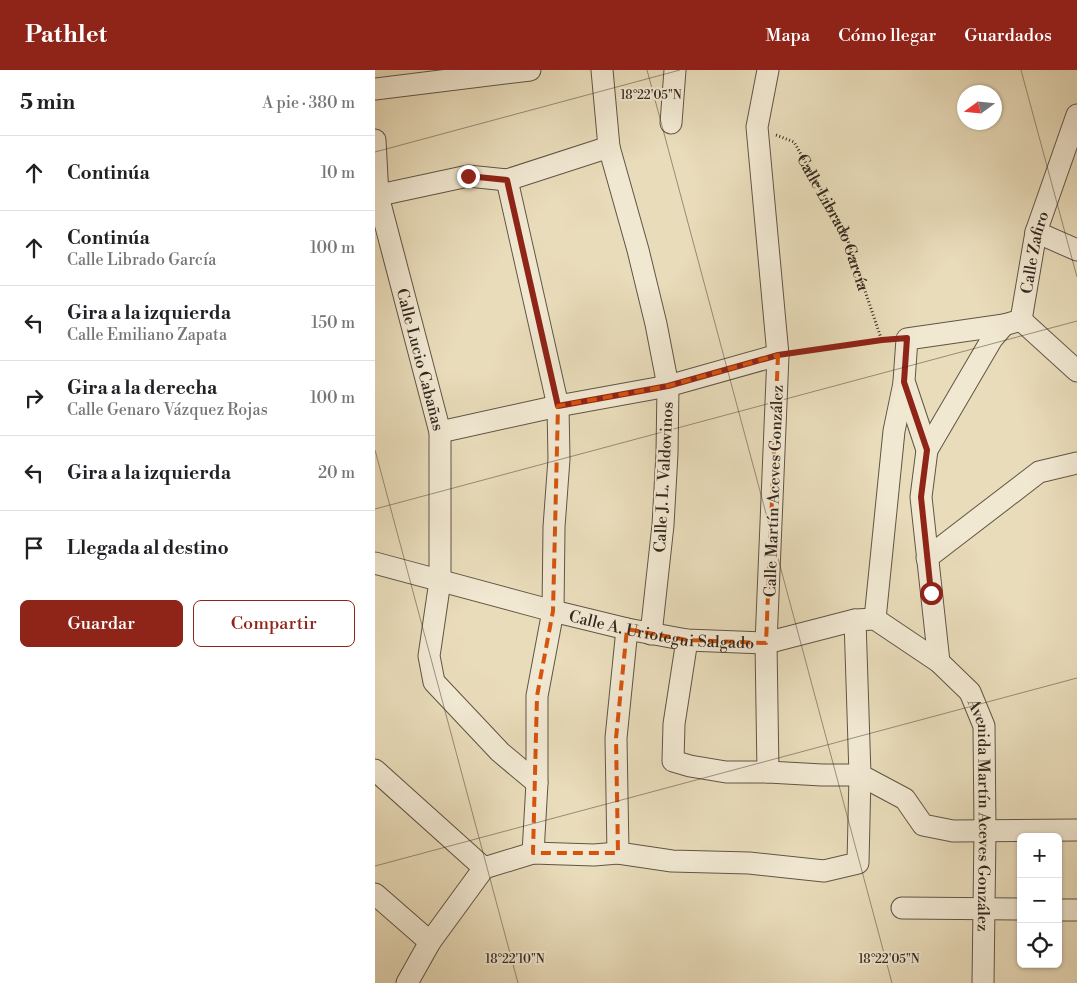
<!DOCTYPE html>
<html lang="es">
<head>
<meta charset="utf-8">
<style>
	:root { --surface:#fff; --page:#f2f2f2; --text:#202124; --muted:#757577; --line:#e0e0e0; --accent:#8f2418 }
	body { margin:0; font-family:"Libre Bodoni",serif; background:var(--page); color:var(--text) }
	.controls { position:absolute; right:15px; bottom:15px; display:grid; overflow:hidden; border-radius:8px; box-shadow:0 1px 4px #0004 }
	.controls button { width:45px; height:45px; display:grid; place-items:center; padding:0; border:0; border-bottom:1px solid var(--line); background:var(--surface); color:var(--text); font:25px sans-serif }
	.compass { position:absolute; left:582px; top:15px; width:45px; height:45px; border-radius:50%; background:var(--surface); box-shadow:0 1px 4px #0004; rotate:255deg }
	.stop { position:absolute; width:15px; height:15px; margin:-11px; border:4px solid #8f2418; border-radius:50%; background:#fff }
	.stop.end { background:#8f2418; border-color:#fff; box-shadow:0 1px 5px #0008 }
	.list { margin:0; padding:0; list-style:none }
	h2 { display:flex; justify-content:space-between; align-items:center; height:65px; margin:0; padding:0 20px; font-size:21px }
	h2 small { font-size:16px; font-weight:400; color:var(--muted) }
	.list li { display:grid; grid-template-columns:32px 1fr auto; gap:15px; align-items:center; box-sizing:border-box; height:75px; padding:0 20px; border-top:1px solid var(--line) }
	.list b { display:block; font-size:19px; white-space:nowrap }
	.list p { margin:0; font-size:16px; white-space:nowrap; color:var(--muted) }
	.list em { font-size:16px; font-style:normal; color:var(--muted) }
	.actions { display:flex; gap:10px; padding:15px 20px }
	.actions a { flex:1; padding:11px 0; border:1px solid var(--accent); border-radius:8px; text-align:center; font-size:18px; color:var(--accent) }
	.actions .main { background:var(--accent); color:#fff }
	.icon { flex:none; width:28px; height:28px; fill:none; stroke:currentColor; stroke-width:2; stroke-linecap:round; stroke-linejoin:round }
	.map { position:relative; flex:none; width:702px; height:913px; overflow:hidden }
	header { display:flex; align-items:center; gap:30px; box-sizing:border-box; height:70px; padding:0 25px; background:var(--accent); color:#fff }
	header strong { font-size:24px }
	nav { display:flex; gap:28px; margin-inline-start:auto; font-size:18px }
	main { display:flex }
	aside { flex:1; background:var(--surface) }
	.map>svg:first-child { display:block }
</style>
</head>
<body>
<header>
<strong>Pathlet</strong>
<nav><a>Mapa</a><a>Cómo llegar</a><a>Guardados</a></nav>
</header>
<main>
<aside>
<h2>5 min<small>A pie · 380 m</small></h2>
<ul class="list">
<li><svg class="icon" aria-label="ahead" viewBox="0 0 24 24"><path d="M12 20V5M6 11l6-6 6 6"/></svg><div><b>Continúa</b></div><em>10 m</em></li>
<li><svg class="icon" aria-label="ahead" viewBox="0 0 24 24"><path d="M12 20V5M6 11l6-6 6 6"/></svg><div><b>Continúa</b><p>Calle Librado García</p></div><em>100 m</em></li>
<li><svg class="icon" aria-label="left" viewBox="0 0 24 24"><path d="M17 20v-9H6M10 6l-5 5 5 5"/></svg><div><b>Gira a la izquierda</b><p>Calle Emiliano Zapata</p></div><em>150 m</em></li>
<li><svg class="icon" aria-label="right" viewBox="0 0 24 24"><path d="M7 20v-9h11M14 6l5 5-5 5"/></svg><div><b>Gira a la derecha</b><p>Calle Genaro Vázquez Rojas</p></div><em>100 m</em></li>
<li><svg class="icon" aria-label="left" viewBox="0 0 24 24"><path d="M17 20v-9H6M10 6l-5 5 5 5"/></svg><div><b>Gira a la izquierda</b></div><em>20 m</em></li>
<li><svg class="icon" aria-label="arrive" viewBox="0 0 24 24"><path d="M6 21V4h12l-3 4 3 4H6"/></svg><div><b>Llegada al destino</b></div></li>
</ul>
<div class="actions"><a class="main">Guardar</a><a>Compartir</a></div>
</aside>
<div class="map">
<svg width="702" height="913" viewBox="0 0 702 913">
	<rect width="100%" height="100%" fill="#e9dcba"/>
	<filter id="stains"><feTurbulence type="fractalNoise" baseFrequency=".004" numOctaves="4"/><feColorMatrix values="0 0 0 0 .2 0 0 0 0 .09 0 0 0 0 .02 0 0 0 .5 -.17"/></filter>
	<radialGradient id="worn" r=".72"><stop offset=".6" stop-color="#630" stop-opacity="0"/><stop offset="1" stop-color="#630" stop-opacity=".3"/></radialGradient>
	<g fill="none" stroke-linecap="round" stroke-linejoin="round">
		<defs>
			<g id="minor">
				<path d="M227,0L234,77L263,180L281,254L293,316L292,383L288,455L276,564"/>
				<path d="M393,0L382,57L403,285L391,573L393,702"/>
				<path d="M0,19L155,0"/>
				<path d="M296,53L300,0"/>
				<path id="s2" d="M0,70L3,126L65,362V511L54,586L59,612L125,682L162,713"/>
				<path d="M132,110L183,336L184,389L179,457L178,541L162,626V713L158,783"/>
				<path d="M0,126L93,106L132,110L234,77"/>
				<path d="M661,162L702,180"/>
				<path id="s3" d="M646,250L661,162L702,45"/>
				<path d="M646,250L702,301"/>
				<path d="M65,362L183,336L293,316L403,285"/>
				<path d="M552,380L617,269L629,255"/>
				<path d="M552,488L664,402L702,393"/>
				<path id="s4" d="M0,493L178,541L252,559L312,570L391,573L480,550L500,549L564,592L595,622L609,656L610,761L608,913"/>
				<path d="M500,549L519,361L529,313"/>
				<path d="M312,570L299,654L298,691L315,696L351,702H393L447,705H485L530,729L548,755L578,761L702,760"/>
				<path d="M564,592L546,427L552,380L529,311L532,269L629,255L646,250"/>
				<path d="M0,700L109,798"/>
				<path d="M243,783L241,668L252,559"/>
				<path d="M0,824L55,872"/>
				<path d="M527,838L646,839"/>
				<path d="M683,840H702"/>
				<path d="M32,913L55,872L109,798L158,783L219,785L243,783L297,791L374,793L449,801L483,793L485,705L480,550"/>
			</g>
		</defs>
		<!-- minor casing -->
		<use href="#minor" stroke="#605545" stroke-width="23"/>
		<!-- path -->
		<g stroke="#33281e" stroke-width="3" stroke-dasharray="1 2.5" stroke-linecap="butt">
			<path id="s1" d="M401,65L419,72L470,162L507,271"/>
			<path d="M419,283L514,270"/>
		</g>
		<!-- minor -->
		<use href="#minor" stroke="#f1e8d2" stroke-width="21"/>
	</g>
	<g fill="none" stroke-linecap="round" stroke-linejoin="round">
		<!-- route -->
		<path stroke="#8f2418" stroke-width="6" d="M93,106L132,110L183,336L293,316L403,285L507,270L532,268L529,312L552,380L546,427L556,523"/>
	</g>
	<!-- marked area -->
	<path fill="none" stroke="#d6540e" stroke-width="4" stroke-dasharray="10 6" stroke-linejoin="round" d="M403,285L391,573L312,570L252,559L241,668L243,783H158L162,626L178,541L183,336L293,316Z"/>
	<!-- ticks -->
	<path fill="none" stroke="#33281e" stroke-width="1" stroke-opacity="0.45" d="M272,0L517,913M646,0L702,207M0,82L305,0M0,380L143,913M0,439L702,251M0,796L702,608"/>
	<g text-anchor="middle" stroke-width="4" stroke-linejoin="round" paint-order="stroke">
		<!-- street labels -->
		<g font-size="16" fill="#33281e" stroke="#f1e8d2">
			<text dy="6" stroke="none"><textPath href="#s1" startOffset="109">Calle Librado García</textPath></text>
			<text dy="6" stroke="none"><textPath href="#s3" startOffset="69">Calle Zafiro</textPath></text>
			<text dy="6" stroke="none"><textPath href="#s2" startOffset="225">Calle Lucio Cabañas</textPath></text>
			<text transform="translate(288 407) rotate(-87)" y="6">Calle J. L. Valdovinos</text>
			<text transform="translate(398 421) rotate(-88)" y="6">Calle Martín Aceves González</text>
			<text dy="6" stroke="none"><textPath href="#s4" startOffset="295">Calle A. Uriotegui Salgado</textPath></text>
			<text dy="6" stroke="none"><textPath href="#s4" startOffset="758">Avenida Martín Aceves González</textPath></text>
		</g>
	</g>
	<g font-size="12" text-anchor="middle" fill="#33281e" stroke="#f1e8d2" stroke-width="4" stroke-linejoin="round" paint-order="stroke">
		<text x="276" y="29">18°22'05"N</text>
		<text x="140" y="893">18°22'10"N</text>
		<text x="514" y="893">18°22'05"N</text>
	</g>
	<rect width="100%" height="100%" filter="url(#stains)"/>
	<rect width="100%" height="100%" fill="url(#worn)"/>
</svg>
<div class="controls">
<button>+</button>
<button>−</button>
<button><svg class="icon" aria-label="locate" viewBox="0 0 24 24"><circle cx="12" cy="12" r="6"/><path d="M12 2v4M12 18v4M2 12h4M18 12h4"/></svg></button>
</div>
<svg class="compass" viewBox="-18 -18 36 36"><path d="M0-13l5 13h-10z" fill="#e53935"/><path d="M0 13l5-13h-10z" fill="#757577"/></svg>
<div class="stop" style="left:556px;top:523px"></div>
<div class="stop end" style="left:93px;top:106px"></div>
</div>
</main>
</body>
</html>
